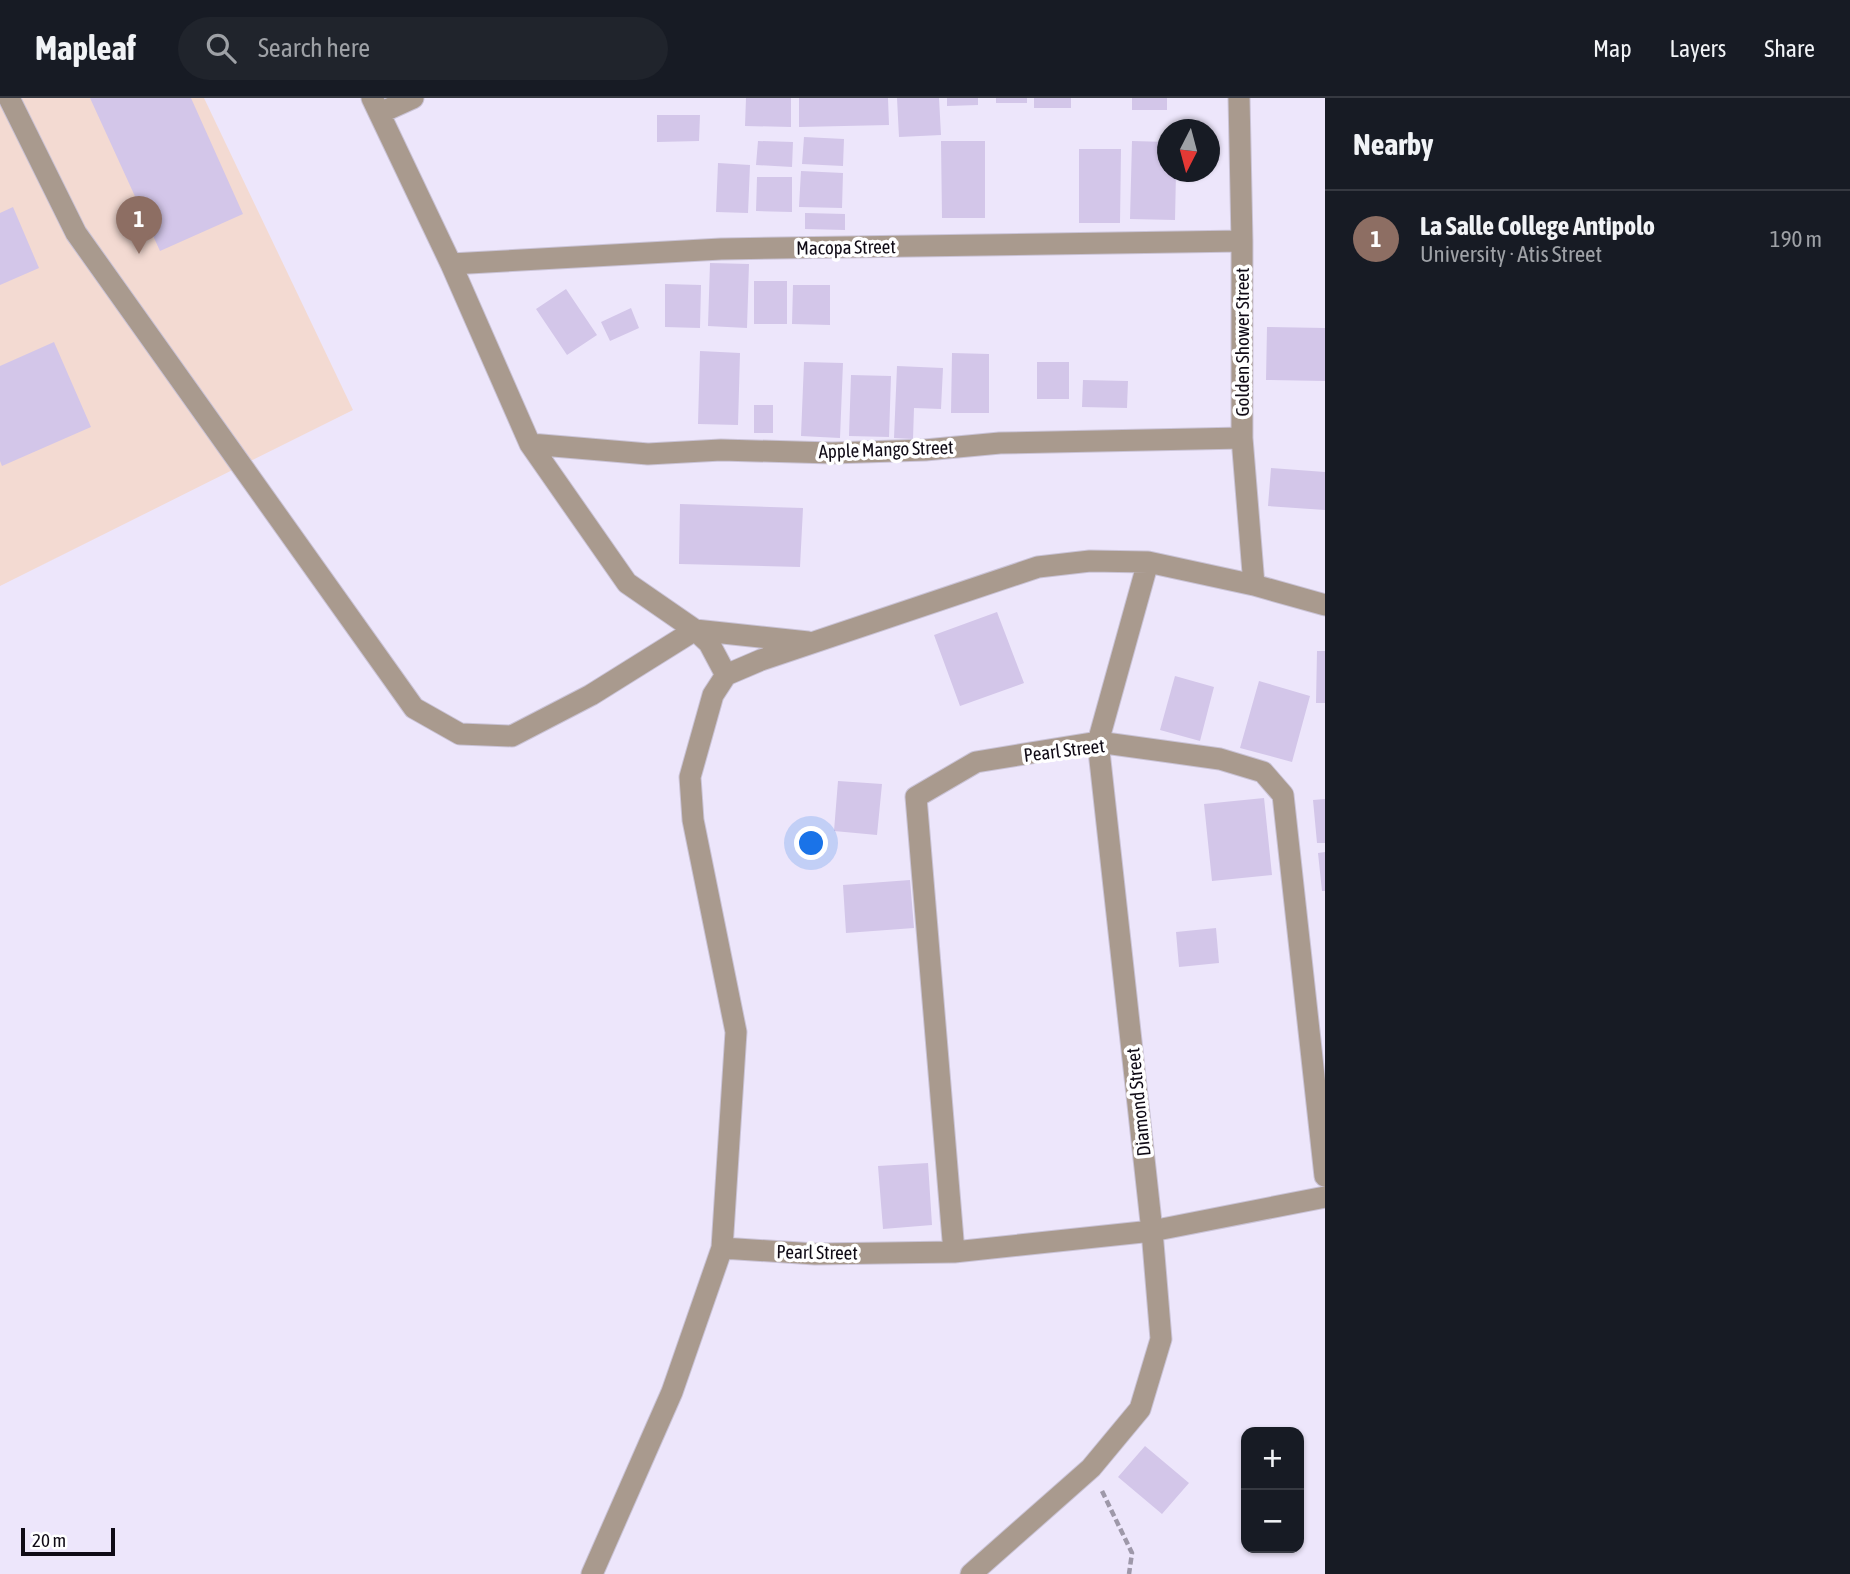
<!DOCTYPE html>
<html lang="en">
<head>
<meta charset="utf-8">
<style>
	:root { --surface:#171b24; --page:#20242c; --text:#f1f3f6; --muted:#9ea1a6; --line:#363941; --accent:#94b5bd }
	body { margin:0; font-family:"Asap Condensed",sans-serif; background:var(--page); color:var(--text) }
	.controls { position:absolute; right:21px; bottom:21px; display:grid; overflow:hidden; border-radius:14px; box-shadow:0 2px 5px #0004 }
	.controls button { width:63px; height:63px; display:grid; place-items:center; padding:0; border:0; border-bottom:2px solid var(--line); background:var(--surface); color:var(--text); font:35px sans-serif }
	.compass { position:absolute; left:1157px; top:21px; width:63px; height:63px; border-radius:50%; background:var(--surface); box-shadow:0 2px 5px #0004; rotate:186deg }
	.scale { position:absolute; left:21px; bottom:18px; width:94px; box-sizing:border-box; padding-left:7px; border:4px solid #100b16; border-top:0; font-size:19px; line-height:24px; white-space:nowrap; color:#100b16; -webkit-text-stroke:5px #fff; paint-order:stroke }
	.you { position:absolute; left:812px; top:746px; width:24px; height:24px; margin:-18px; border:5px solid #fff; border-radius:50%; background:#1a73e8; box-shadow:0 0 0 10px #1a73e833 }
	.badge { display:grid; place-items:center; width:46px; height:46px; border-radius:50%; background:var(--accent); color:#fff; font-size:23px; font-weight:700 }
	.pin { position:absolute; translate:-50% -58px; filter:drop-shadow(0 2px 4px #0008) }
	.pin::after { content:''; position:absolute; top:37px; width:24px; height:21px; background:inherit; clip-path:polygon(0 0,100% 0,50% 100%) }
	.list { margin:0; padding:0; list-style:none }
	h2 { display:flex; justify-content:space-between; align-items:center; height:91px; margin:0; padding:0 28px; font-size:30px }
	h2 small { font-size:23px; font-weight:400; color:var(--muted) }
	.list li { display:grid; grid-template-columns:46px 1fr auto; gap:21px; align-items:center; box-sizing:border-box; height:98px; padding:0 28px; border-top:2px solid var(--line) }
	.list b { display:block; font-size:26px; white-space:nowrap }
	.list p { margin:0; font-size:23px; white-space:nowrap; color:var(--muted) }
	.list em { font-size:23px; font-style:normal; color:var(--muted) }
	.icon { flex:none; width:38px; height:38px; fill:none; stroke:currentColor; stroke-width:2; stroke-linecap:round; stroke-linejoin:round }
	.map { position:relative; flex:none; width:1325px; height:1476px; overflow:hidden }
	header { display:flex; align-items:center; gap:42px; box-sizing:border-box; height:98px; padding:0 35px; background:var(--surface); border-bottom:2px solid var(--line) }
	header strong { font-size:33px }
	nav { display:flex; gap:38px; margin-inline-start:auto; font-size:24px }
	.search { width:490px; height:63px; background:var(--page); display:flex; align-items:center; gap:18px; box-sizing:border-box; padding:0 24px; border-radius:38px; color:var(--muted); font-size:26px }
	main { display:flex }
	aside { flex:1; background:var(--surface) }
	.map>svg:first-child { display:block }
</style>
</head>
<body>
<header>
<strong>Mapleaf</strong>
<div class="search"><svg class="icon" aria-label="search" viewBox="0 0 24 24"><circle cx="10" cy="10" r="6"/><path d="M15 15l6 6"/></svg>Search here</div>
<nav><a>Map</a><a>Layers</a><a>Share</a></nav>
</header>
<main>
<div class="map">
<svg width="1325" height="1476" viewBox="0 0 1325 1476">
	<rect width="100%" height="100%" fill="#ede6fb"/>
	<!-- education -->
	<path fill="#f3dad2" d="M0,0H204L353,312L0,488Z"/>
	<!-- building -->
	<path fill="#d3c6e9" d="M90,0H191L243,116L160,153Z
		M746,0H791V29L745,28Z
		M799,0H888L889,27L799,29Z
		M897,0H939L941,37L899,39Z
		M947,0H978V7L947,8Z
		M996,0H1027V5H996Z
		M1034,0H1071V10H1034Z
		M1132,0H1167V12H1132Z
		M657,17H700L699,43L657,44Z
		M804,39L844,41L843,68L802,66Z
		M758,43L793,44L792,69L756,67Z
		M941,43H985V120H942Z
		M1132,43L1168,44V74H1176L1175,122L1130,121Z
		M1079,51H1121L1120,125H1079Z
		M718,65L750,67L748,115L716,114Z
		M801,73L843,75L842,110L799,109Z
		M757,79H792V114L756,113Z
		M13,109L39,170L0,187V115Z
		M805,115L845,116V132L805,131Z
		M710,165L749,166L747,230L708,228Z
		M754,183H787V226H754Z
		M665,186L701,187L700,230L665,229Z
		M793,187H830V227L792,226Z
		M566,191L597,237L567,257L536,211Z
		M631,210L639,230L610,243L601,224Z
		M1267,229L1325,230V283L1266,282Z
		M54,244L91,329L2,368L0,363V268Z
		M700,253L740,255L738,327L698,326Z
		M952,255L989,256V315H951Z
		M804,264L843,265L840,340L801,338Z
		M1037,264H1069V301H1037Z
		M897,268L943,270L941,311L914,310L913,341L894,340Z
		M851,277L891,278L889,339L849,338Z
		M1083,282L1128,283L1127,310L1082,309Z
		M754,307H773V335H754Z
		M1271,370L1325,374V412L1268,408Z
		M680,406L803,410L800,469L679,466Z
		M997,514L1024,585L960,608L934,537Z
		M1317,553H1325V605H1316Z
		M1175,578L1214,589L1200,643L1160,632Z
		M1259,583L1310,598L1292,664L1240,650Z
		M838,683L882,686L877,737L834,733Z
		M1264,700L1272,777L1212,783L1204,706Z
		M1325,701V745H1317L1313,702Z
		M1325,754V793H1322L1318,755Z
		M910,782L914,830L846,835L843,787Z
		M1216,830L1219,865L1179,869L1176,834Z
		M928,1065L932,1127L883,1131L878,1068Z
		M1145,1348L1189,1385L1162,1416L1118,1379Z"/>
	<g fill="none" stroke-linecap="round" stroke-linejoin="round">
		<defs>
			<path id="minor" d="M9,0L76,135L414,610L460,636L512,638L591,597L695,532L808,544
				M372,0L451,166L530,346L627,485L695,532L709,545L726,577
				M1239,0L1242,143V340L1254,487
				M380,15L413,0
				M451,166L721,151L1242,143
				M530,346L648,356L721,352L832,355L925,352L1000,345L1242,340
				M722,1150L815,1156L954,1154L1152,1133L1325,1099
				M954,1154L916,699L976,664L1098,644L1220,661L1263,674L1283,697L1325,1078
				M592,1476L672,1294L722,1150L736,934L693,722L690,679L713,597L726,577L761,562L1038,469L1090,463L1148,464L1254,487L1325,507
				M971,1476L1091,1370L1140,1311L1161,1241L1152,1133L1098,644L1148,464"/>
		</defs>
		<!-- minor casing -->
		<use href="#minor" stroke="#cac3d6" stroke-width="23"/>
		<!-- path -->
		<path stroke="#9e98a9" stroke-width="4.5" stroke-dasharray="7 3.5" stroke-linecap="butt" d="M1102,1393L1132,1455L1129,1476"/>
		<!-- minor -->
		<use href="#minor" stroke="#a99a8e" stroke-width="21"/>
	</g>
	<g text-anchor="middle" stroke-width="7" stroke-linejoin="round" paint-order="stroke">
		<!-- street labels -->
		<g font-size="19" fill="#100b16" stroke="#fff">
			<text transform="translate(846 149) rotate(-1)" y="7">Macopa Street</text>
			<text transform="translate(1242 244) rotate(-90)" y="7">Golden Shower Street</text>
			<text transform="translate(886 351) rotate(-2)" y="7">Apple Mango Street</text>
			<text transform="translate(1064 652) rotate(-7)" y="7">Pearl Street</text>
			<text transform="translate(1138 1004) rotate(-96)" y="7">Diamond Street</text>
			<text transform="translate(817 1154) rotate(1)" y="7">Pearl Street</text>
		</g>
	</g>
</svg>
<div class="controls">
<button>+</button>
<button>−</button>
</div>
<svg class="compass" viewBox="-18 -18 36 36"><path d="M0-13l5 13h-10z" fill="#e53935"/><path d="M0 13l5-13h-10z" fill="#9ea1a6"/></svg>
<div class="scale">20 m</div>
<div class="you"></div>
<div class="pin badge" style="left:139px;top:156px;background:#8d6e63">1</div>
</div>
<aside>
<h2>Nearby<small></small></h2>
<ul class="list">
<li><span class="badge" style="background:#8d6e63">1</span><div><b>La Salle College Antipolo</b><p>University · Atis Street</p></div><em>190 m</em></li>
</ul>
</aside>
</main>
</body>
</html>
